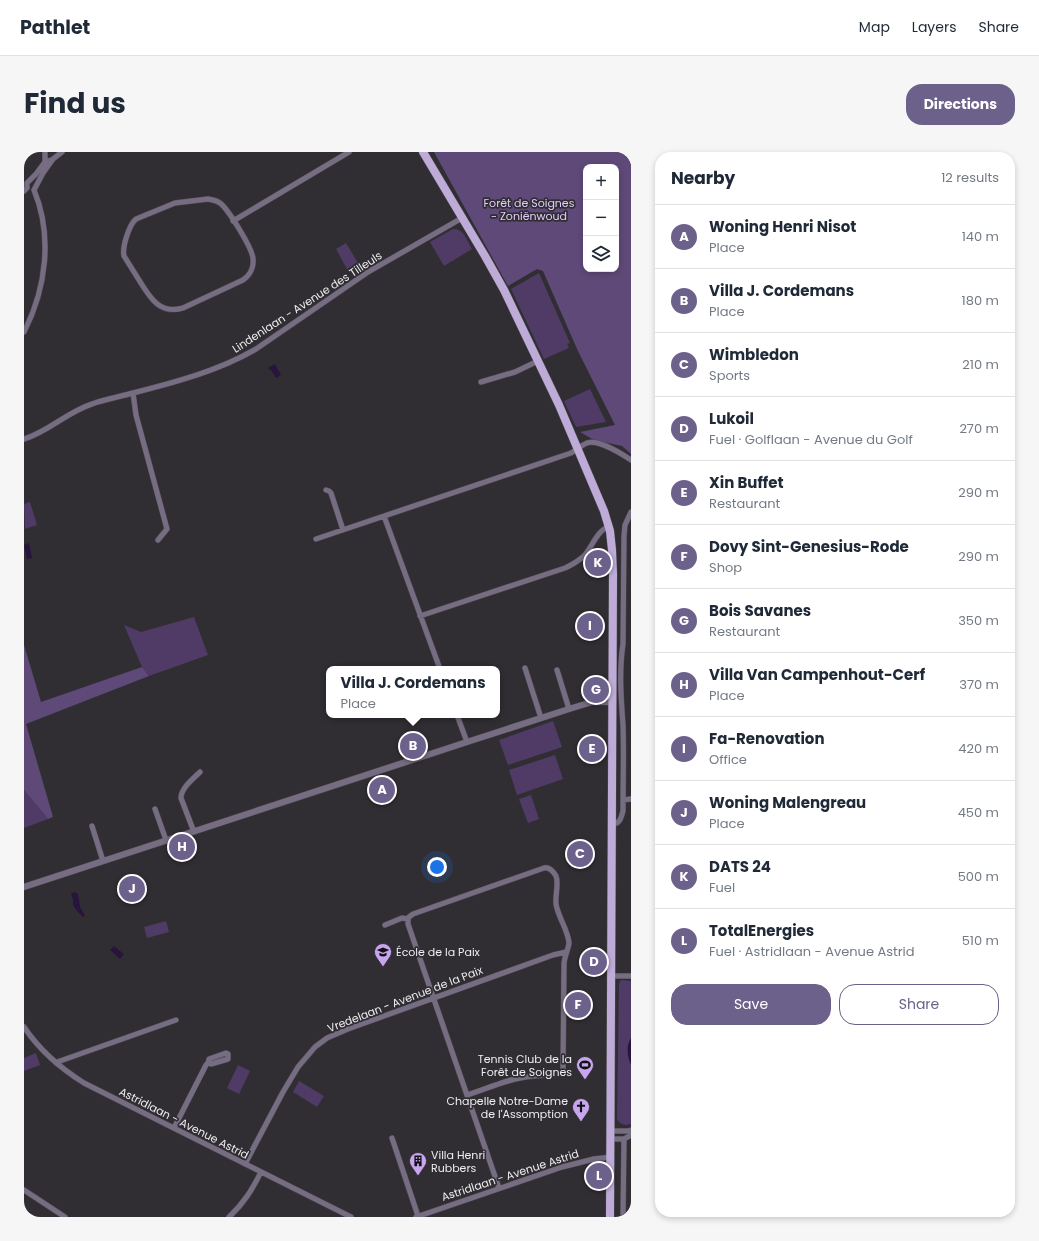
<!DOCTYPE html>
<html lang="en">
<head>
<meta charset="utf-8">
<style>
	:root { --surface:#fff; --page:#f6f6f7; --text:#1f2937; --muted:#747a83; --line:#e0e1e3; --accent:#6b618a }
	body { margin:0; font-family:Poppins,sans-serif; background:var(--page); color:var(--text) }
	.controls { position:absolute; right:12px; top:12px; display:grid; overflow:hidden; border-radius:8px; box-shadow:0 2px 6px #0003 }
	.controls button { width:36px; height:36px; display:grid; place-items:center; padding:0; border:0; border-bottom:1px solid var(--line); background:var(--surface); color:var(--text); font:20px sans-serif }
	.you { position:absolute; left:413px; top:715px; width:14px; height:14px; margin:-10px; border:3px solid #fff; border-radius:50%; background:#1a73e8; box-shadow:0 0 0 6px #1a73e833 }
	.badge { display:grid; place-items:center; width:26px; height:26px; border-radius:50%; background:var(--accent); color:#fff; font-size:13px; font-weight:700 }
	.pin { position:absolute; translate:-50% -50%; border:2px solid #fff; box-shadow:0 1px 4px #0006 }
	.popup { position:absolute; left:302px; top:514px; width:174px; height:52px; box-sizing:border-box; display:grid; place-content:center; border-radius:8px; background:var(--surface); filter:drop-shadow(0 1px 3px #0005); font-size:13px; white-space:nowrap; color:var(--muted) }
	.popup b { font-size:15px; color:var(--text) }
	.popup::after { content:''; position:absolute; left:50%; top:100%; margin-left:-8px; border:8px solid transparent; border-top-color:var(--surface) }
	.list { margin:0; padding:0; list-style:none }
	h2 { display:flex; justify-content:space-between; align-items:center; height:52px; margin:0; padding:0 16px; font-size:17px }
	h2 small { font-size:13px; font-weight:400; color:var(--muted) }
	.list li { display:grid; grid-template-columns:26px 1fr auto; gap:12px; align-items:center; box-sizing:border-box; height:64px; padding:0 16px; border-top:1px solid var(--line) }
	.list b { display:block; font-size:15px; white-space:nowrap }
	.list p { margin:0; font-size:13px; white-space:nowrap; color:var(--muted) }
	.list em { font-size:13px; font-style:normal; color:var(--muted) }
	.actions { display:flex; gap:8px; padding:12px 16px }
	.actions a { flex:1; padding:9px 0; border:1px solid var(--accent); border-radius:16px; text-align:center; font-size:14px; color:var(--accent) }
	.actions .main { background:var(--accent); color:#fff }
	.icon { flex:none; width:22px; height:22px; fill:none; stroke:currentColor; stroke-width:2; stroke-linecap:round; stroke-linejoin:round }
	.map { position:relative; flex:none; width:607px; height:1065px; overflow:hidden; border-radius:16px }
	header { display:flex; align-items:center; gap:24px; box-sizing:border-box; height:56px; padding:0 20px; background:var(--surface); border-bottom:1px solid var(--line) }
	header strong { font-size:19px }
	nav { display:flex; gap:22px; margin-inline-start:auto; font-size:14px }
	.intro { display:flex; align-items:center; justify-content:space-between; box-sizing:border-box; height:96px; padding:0 24px }
	h1 { margin:0; font-size:28px }
	.button { padding:10px 18px; border-radius:16px; background:var(--accent); color:#fff; font-size:14px; font-weight:700 }
	main { display:flex; gap:24px; padding:0 24px }
	aside { flex:1; background:var(--surface); border-radius:16px; box-shadow:0 2px 6px #0003 }
	.map>svg:first-child { display:block }
</style>
</head>
<body>
<header>
<strong>Pathlet</strong>
<nav><a>Map</a><a>Layers</a><a>Share</a></nav>
</header>
<div class="intro"><h1>Find us</h1><a class="button">Directions</a></div>
<main>
<div class="map">
<svg width="607" height="1065" viewBox="0 0 607 1065">
	<rect width="100%" height="100%" fill="#302e33"/>
	<!-- green -->
	<path fill="#4f3b65" d="M429,77C440,76 443,89 448,97L420,114L406,90Z
		M322,91L334,111L323,117L312,97Z
		M515,121L546,191L543,192L545,196L520,207L487,137Z
		M566,237L582,270L552,275L540,249Z
		M6,350L13,373L1,377L0,352Z
		M170,465L184,503L125,524L118,515L100,473L117,480Z
		M529,569L538,595L484,613L475,588Z
		M531,603L539,627L493,643L485,618Z
		M0,638L24,667L0,676Z
		M507,643L515,667L504,671L495,647Z
		M142,769L145,780L123,786L120,775Z
		M598,828L607,829V972L601,973L596,971L593,967L595,832L596,829Z
		M12,901L16,913L0,919V906Z
		M214,913L226,919L215,942L203,936Z
		M275,929L300,944L293,955L269,940Z"/>
	<!-- forest -->
	<path fill="#5f4978" fill-rule="evenodd" d="M410,0H607V302L598,294L570,288L556,280L591,273L553,197L519,119L513,117L484,134ZM562,15H592V117H562Z
		M0,493L17,550L118,515L125,524L2,572L29,665L24,667L0,638Z"/>
	<!-- water -->
	<path fill="#29143d" d="M251,212L257,223L252,226L247,218H246L244,216Z
		M5,391L8,406L3,407L0,393Z
		M51,740L54,742L56,755L61,764L59,765L53,759L49,753V748L47,741Z
		M90,794L100,802L96,807L86,798Z
		M607,886V913C603,905 602,893 607,886Z"/>
	<g fill="none" stroke-linecap="round" stroke-linejoin="round">
		<defs>
			<path id="minor" d="M21,0V10L23,12
				M10,38L19,21L29,7L38,0
				M0,39L3,36V31L12,22L21,10L28,8
				M184,47C189,48 192,48 196,51C204,57 229,97 229,107C230,115 226,123 219,128L159,156C136,163 126,146 115,128C110,120 105,112 100,104C98,95 105,73 112,67L151,51Z
				M209,69L325,0
				M0,180C22,137 29,84 10,38
				M457,230L491,220L514,209
				M109,241L112,263L143,377L134,388
				M0,287C24,280 43,260 68,252C81,247 95,245 109,241C152,230 194,219 232,197L344,120L438,66
				M302,338L305,339L307,341L319,378
				M360,364L416,517
				M292,387L547,301C552,298 558,293 563,291C574,287 598,302 607,308
				M396,464L541,416C548,413 554,409 560,404C568,395 573,379 584,375
				M501,516L517,566
				M533,518L545,557
				M433,563L443,590
				M599,648L607,647
				M131,657L142,688
				M588,672C596,672 597,666 599,659C599,630 600,601 599,573C597,546 595,519 599,492L600,384L601,373L607,360
				M68,674L79,709
				M170,680L157,646C157,636 169,627 176,620
				M384,767V772L475,1036
				M361,773L378,766L384,767L385,765L389,762L520,716C525,715 529,719 532,724C535,731 531,744 532,752C534,765 544,778 545,791C545,795 540,806 540,812L539,919C534,924 517,923 509,924C486,926 465,936 443,943
				M588,824H607
				M0,875C16,899 36,916 60,931L327,1065
				M32,911L36,909L152,868
				M150,976L182,913L184,911L187,912L204,907V902L202,901L185,907L184,911
				M587,979H604L607,978
				M368,986L394,1064
				M587,987H600L607,983
				M221,1012L259,940L274,915L291,895L303,886L324,877L529,803L542,800
				M0,1038L41,1065
				M205,1065C220,1051 228,1038 237,1020
				M392,1065L538,1015L570,1007L587,1005
				M599,1065L600,987"/>
			<path id="tertiary" d="M570,550H588
				M0,735L443,590L545,557L568,550L581,544H588"/>
			<path id="primary" d="M399,0L461,104L480,138L535,253L580,359L586,379L588,398L589,422L586,1065"/>
		</defs>
		<!-- minor casing -->
		<use href="#minor" stroke="#4e4c51" stroke-width="6"/>
		<!-- tertiary casing -->
		<use href="#tertiary" stroke="#4e4c51" stroke-width="7"/>
		<!-- primary casing -->
		<use href="#primary" stroke="#4e4c51" stroke-width="9"/>
		<!-- minor -->
		<use href="#minor" stroke="#776d83" stroke-width="5"/>
		<!-- tertiary -->
		<use href="#tertiary" stroke="#776d83" stroke-width="6"/>
		<!-- primary -->
		<use href="#primary" stroke="#beabd8" stroke-width="8"/>
	</g>
	<!-- icons -->
	<defs>
		<symbol id="school-pin" viewBox="-11 -11 22 30"><path d="M0 17L-7.5 6A9.5 9.5 0 1 1 7.5 6Z" fill="#c7a6ef" stroke="#302e33"/><path d="M0-5L7-2L0 1L-7-2ZM-4 1L0 2.5L4 1V4Q0 6-4 4Z" fill="#111"/></symbol>
		<symbol id="stadium-pin" viewBox="-11 -11 22 30"><path d="M0 17L-7.5 6A9.5 9.5 0 1 1 7.5 6Z" fill="#c7a6ef" stroke="#302e33"/><path d="M0-5a6.5 5 0 1 0 0 10a6.5 5 0 1 0 0-10ZM-3.5-1.8h7v3.6h-7Z" fill="#111"/></symbol>
		<symbol id="church-pin" viewBox="-11 -11 22 30"><path d="M0 17L-7.5 6A9.5 9.5 0 1 1 7.5 6Z" fill="#c7a6ef" stroke="#302e33"/><path d="M-1.2-6h2.4v3.5h3.3v2.4h-3.3V6h-2.4V-.1h-3.3v-2.4h3.3Z" fill="#111"/></symbol>
		<symbol id="building-pin" viewBox="-11 -11 22 30"><path d="M0 17L-7.5 6A9.5 9.5 0 1 1 7.5 6Z" fill="#c7a6ef" stroke="#302e33"/><path d="M-4-6H4V6H1V3H-1V6H-4ZM-2.5-4.3h1.7v1.8h-1.7ZM.8-4.3h1.7v1.8H.8ZM-2.5-1h1.7V.8h-1.7ZM.8-1h1.7V.8H.8Z" fill="#111"/></symbol>
	</defs>
	<g fill-rule="evenodd">
		<use href="#school-pin" x="349" y="790" width="20" height="27"/>
		<use href="#stadium-pin" x="551" y="903" width="20" height="27"/>
		<use href="#church-pin" x="547" y="945" width="20" height="27"/>
		<use href="#building-pin" x="384" y="999" width="20" height="27"/>
	</g>
	<g text-anchor="middle" stroke-width="3.5" stroke-linejoin="round" paint-order="stroke">
		<!-- park labels -->
		<g font-size="11" fill="#e0ccf9" stroke="#302e33">
			<text x="505" y="55">Forêt de Soignes<tspan x="505" dy="13">- Zoniënwoud</tspan></text>
		</g>
		<!-- street labels -->
		<g font-size="11" fill="#edecef" stroke="#302e33">
			<text transform="translate(283 150) rotate(-33)" y="4">Lindenlaan - Avenue des Tilleuls</text>
			<text transform="translate(381 847) rotate(-21)" y="4">Vredelaan - Avenue de la Paix</text>
			<text transform="translate(160 971) rotate(27)" y="4">Astridlaan - Avenue Astrid</text>
			<text transform="translate(486 1023) rotate(-18)" y="4">Astridlaan - Avenue Astrid</text>
		</g>
		<!-- poi labels -->
		<g font-size="11" fill="#edecef" stroke="#302e33" text-anchor="start">
			<text x="372" y="804">École de la Paix</text>
			<text x="548" y="911" text-anchor="end">Tennis Club de la<tspan x="548" dy="13">Forêt de Soignes</tspan></text>
			<text x="544" y="953" text-anchor="end">Chapelle Notre-Dame<tspan x="544" dy="13">de l'Assomption</tspan></text>
			<text x="407" y="1007">Villa Henri<tspan x="407" dy="13">Rubbers</tspan></text>
		</g>
	</g>
</svg>
<div class="controls">
<button>+</button>
<button>−</button>
<button><svg class="icon" aria-label="layers" viewBox="0 0 24 24"><path d="M12 4l9 5-9 5-9-5zM3 14l9 5 9-5"/></svg></button>
</div>
<div class="you"></div>
<div class="pin badge" style="left:358px;top:638px">A</div>
<div class="pin badge" style="left:389px;top:594px">B</div>
<div class="popup"><b>Villa J. Cordemans</b>Place</div>
<div class="pin badge" style="left:556px;top:702px">C</div>
<div class="pin badge" style="left:570px;top:810px">D</div>
<div class="pin badge" style="left:568px;top:597px">E</div>
<div class="pin badge" style="left:554px;top:853px">F</div>
<div class="pin badge" style="left:572px;top:538px">G</div>
<div class="pin badge" style="left:158px;top:695px">H</div>
<div class="pin badge" style="left:566px;top:474px">I</div>
<div class="pin badge" style="left:108px;top:737px">J</div>
<div class="pin badge" style="left:574px;top:411px">K</div>
<div class="pin badge" style="left:575px;top:1024px">L</div>
</div>
<aside>
<h2>Nearby<small>12 results</small></h2>
<ul class="list">
<li><span class="badge">A</span><div><b>Woning Henri Nisot</b><p>Place</p></div><em>140 m</em></li>
<li><span class="badge">B</span><div><b>Villa J. Cordemans</b><p>Place</p></div><em>180 m</em></li>
<li><span class="badge">C</span><div><b>Wimbledon</b><p>Sports</p></div><em>210 m</em></li>
<li><span class="badge">D</span><div><b>Lukoil</b><p>Fuel · Golflaan - Avenue du Golf</p></div><em>270 m</em></li>
<li><span class="badge">E</span><div><b>Xin Buffet</b><p>Restaurant</p></div><em>290 m</em></li>
<li><span class="badge">F</span><div><b>Dovy Sint-Genesius-Rode</b><p>Shop</p></div><em>290 m</em></li>
<li><span class="badge">G</span><div><b>Bois Savanes</b><p>Restaurant</p></div><em>350 m</em></li>
<li><span class="badge">H</span><div><b>Villa Van Campenhout-Cerf</b><p>Place</p></div><em>370 m</em></li>
<li><span class="badge">I</span><div><b>Fa-Renovation</b><p>Office</p></div><em>420 m</em></li>
<li><span class="badge">J</span><div><b>Woning Malengreau</b><p>Place</p></div><em>450 m</em></li>
<li><span class="badge">K</span><div><b>DATS 24</b><p>Fuel</p></div><em>500 m</em></li>
<li><span class="badge">L</span><div><b>TotalEnergies</b><p>Fuel · Astridlaan - Avenue Astrid</p></div><em>510 m</em></li>
</ul>
<div class="actions"><a class="main">Save</a><a>Share</a></div>
</aside>
</main>
</body>
</html>
